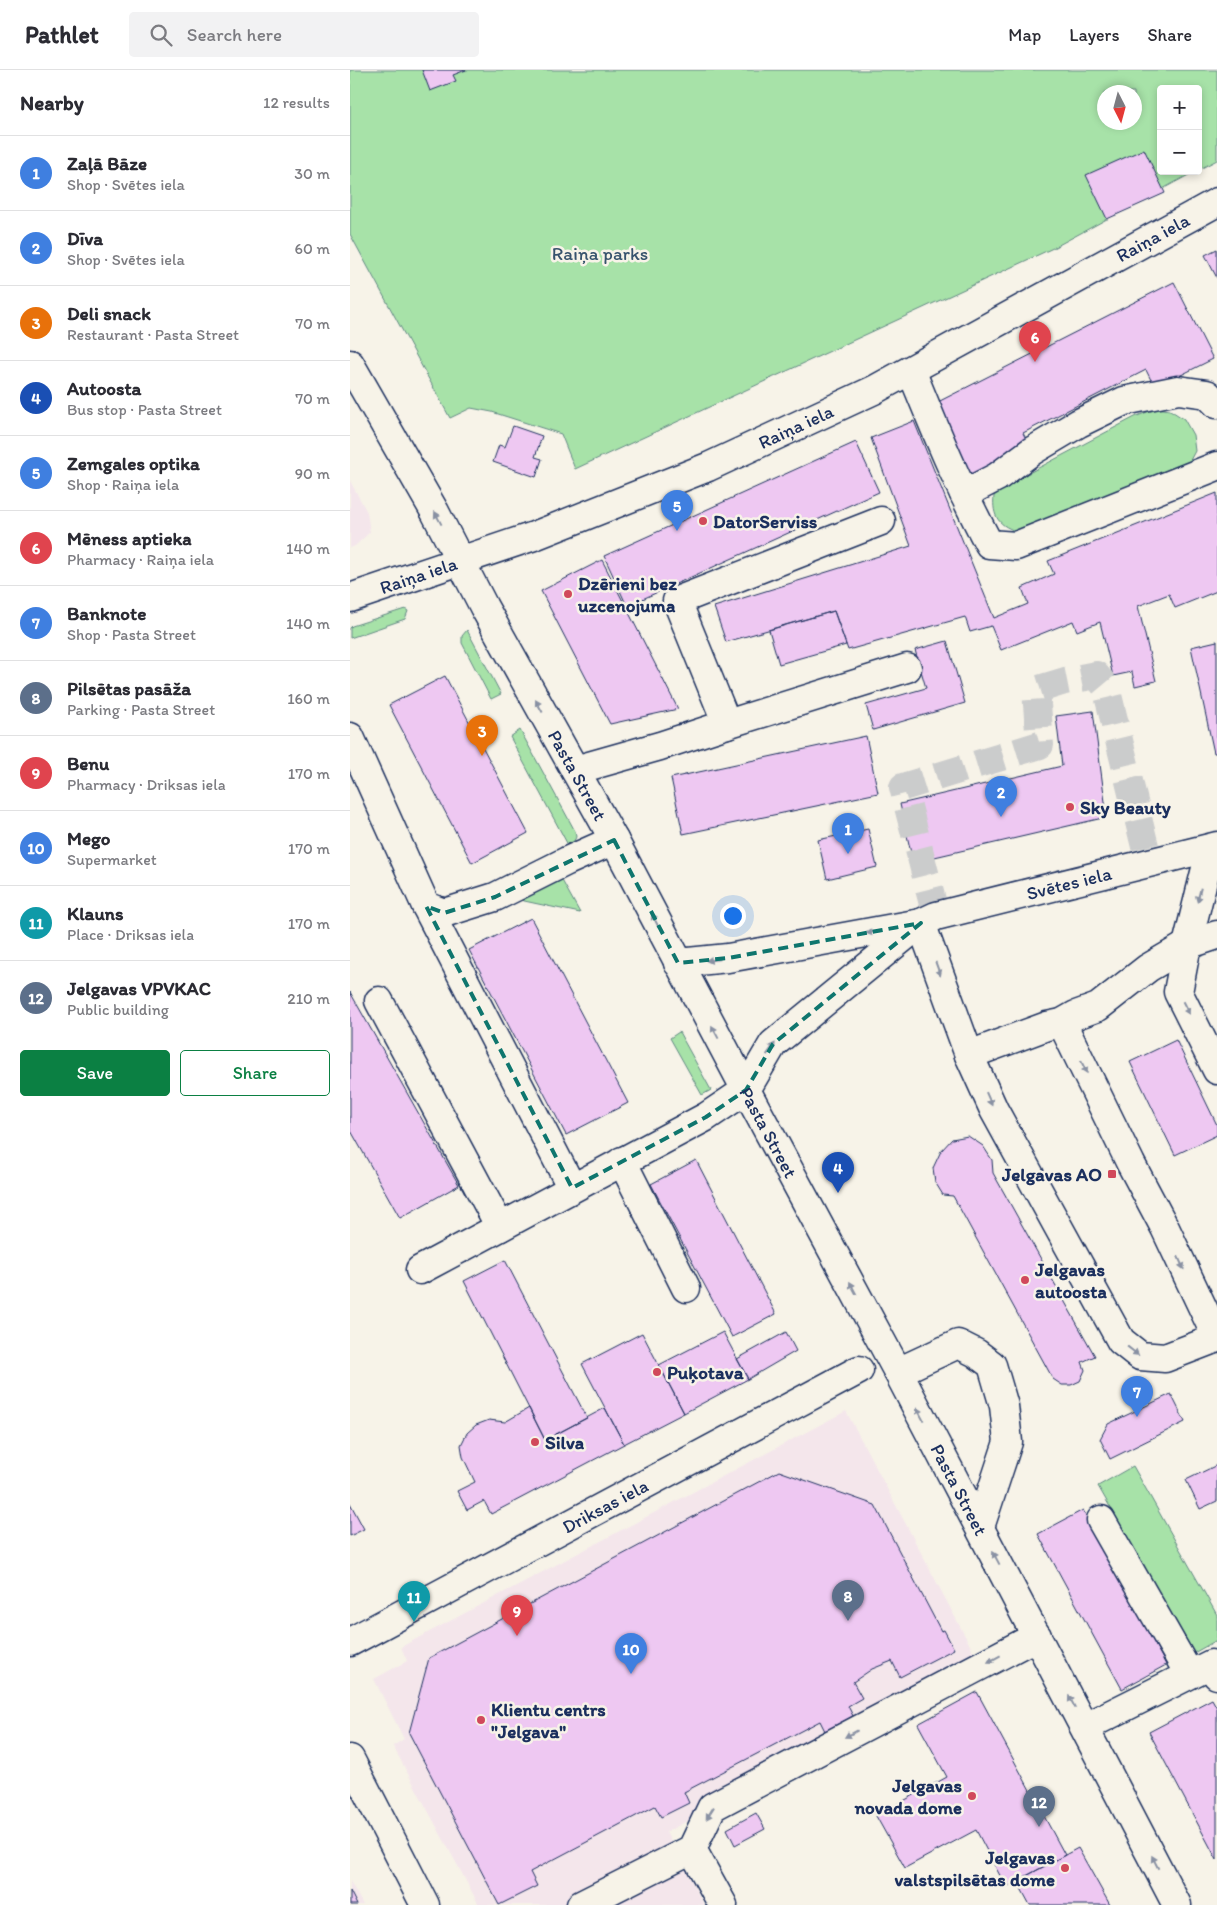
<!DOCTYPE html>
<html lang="en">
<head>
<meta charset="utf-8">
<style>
	:root { --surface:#fff; --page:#f2f2f3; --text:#2b2b33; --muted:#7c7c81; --line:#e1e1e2; --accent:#0b8043 }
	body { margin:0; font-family:Itim,sans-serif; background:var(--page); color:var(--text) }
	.controls { position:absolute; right:15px; top:15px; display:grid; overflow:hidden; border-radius:5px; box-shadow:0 2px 8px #0003 }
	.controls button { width:45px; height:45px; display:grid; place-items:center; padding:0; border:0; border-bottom:1px solid var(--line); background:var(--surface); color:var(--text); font:25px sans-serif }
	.compass { position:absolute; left:747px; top:15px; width:45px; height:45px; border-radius:50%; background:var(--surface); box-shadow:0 2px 8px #0003; rotate:174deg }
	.you { position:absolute; left:382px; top:845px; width:18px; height:18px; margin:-12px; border:4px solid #fff; border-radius:50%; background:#1a73e8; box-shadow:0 0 0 8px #1a73e833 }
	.badge { display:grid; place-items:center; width:32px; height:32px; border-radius:50%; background:var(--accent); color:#fff; font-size:16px; font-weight:700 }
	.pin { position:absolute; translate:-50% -41px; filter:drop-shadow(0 1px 2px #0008) }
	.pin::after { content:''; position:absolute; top:26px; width:18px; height:15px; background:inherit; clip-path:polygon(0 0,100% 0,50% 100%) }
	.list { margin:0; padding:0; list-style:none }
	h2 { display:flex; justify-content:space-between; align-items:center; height:65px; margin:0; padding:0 20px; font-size:21px }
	h2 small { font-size:16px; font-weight:400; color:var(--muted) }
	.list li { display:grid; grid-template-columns:32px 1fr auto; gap:15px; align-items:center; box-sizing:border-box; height:75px; padding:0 20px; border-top:1px solid var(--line) }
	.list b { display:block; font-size:19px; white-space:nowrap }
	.list p { margin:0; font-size:16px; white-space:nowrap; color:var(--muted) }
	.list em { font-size:16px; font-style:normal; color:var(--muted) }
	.actions { display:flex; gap:10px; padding:15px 20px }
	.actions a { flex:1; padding:11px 0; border:1px solid var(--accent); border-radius:5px; text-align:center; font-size:18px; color:var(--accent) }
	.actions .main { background:var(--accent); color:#fff }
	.icon { flex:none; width:28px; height:28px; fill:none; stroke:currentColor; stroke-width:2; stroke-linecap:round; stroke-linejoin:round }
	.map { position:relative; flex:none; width:867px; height:1835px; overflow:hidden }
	header { display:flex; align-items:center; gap:30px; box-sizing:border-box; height:70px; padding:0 25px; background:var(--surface); border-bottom:1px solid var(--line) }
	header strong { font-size:24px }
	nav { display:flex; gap:28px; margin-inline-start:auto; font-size:18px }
	.search { width:350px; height:45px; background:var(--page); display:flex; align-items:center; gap:12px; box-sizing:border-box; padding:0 18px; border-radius:5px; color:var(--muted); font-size:19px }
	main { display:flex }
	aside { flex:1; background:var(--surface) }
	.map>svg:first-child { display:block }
</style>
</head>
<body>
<header>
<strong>Pathlet</strong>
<div class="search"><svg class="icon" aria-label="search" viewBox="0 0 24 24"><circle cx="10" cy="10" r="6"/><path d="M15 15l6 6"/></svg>Search here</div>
<nav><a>Map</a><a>Layers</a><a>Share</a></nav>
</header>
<main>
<aside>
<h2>Nearby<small>12 results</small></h2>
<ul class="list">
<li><span class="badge" style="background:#3f7fe0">1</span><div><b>Zaļā Bāze</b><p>Shop · Svētes iela</p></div><em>30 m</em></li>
<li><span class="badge" style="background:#3f7fe0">2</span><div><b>Dīva</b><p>Shop · Svētes iela</p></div><em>60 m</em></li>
<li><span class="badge" style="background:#e8710a">3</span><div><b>Deli snack</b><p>Restaurant · Pasta Street</p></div><em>70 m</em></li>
<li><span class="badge" style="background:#1a4fb4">4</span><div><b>Autoosta</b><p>Bus stop · Pasta Street</p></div><em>70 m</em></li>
<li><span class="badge" style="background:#3f7fe0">5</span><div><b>Zemgales optika</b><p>Shop · Raiņa iela</p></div><em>90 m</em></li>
<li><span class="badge" style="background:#e0444e">6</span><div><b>Mēness aptieka</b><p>Pharmacy · Raiņa iela</p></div><em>140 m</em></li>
<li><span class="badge" style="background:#3f7fe0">7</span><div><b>Banknote</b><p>Shop · Pasta Street</p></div><em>140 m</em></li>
<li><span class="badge" style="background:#5c6f8a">8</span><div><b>Pilsētas pasāža</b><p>Parking · Pasta Street</p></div><em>160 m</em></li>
<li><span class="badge" style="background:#e0444e">9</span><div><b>Benu</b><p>Pharmacy · Driksas iela</p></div><em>170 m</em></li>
<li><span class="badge" style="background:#3f7fe0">10</span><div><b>Mego</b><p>Supermarket</p></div><em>170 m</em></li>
<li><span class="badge" style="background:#0f9aa8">11</span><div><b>Klauns</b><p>Place · Driksas iela</p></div><em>170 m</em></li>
<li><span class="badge" style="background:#5c6f8a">12</span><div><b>Jelgavas VPVKAC</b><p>Public building</p></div><em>210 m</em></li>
</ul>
<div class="actions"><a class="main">Save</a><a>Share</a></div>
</aside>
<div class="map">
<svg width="867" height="1835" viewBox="0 0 867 1835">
	<rect width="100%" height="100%" fill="#f7f3e8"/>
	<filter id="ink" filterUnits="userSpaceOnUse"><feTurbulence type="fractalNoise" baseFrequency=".02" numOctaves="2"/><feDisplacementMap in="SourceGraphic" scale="10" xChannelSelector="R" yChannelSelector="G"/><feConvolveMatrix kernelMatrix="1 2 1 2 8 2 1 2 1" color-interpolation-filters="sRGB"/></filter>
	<g filter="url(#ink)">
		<!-- built -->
		<path fill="#f4e6eb" d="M0,411L17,442L20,462L5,476L0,478Z
			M496,1341L632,1598L316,1762L354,1835H129L43,1676L54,1669L24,1609L57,1591L51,1577Z
			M0,1811L13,1835H0Z"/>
		<!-- green -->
		<path fill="#a7e2a8" stroke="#618883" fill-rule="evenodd" d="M0,0H867V90L848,100V19H811V101H846L703,178L225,399L211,364L142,342L121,338L100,348L0,164ZM754,22H784V52H754Z
			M807,338L820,340L834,349L843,365L845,381L837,396L669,462C649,456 642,447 644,426L658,414L785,347Z
			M55,539L58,541L55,549L0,568V558L2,556Z
			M117,560L151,624L141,629L112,573V566Z
			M170,660L225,761L226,767L223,773L218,775L160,667Z
			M209,805L230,843L165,829Z
			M329,962L361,1020L352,1025L320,968Z
			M783,1396L867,1545V1574L865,1571L844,1583L748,1416Z"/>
		<!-- building -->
		<path fill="#eec8f2" stroke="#1b2f5e" d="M72,0H116L103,5L106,11L80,21Z
			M794,79L815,123L757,149L736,105Z
			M867,179V208L855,185Z
			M824,212L863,289L805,318L796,300L673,363L682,381L623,411L584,334Z
			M564,351L644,548L678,534L672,518L704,504L698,491L867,423V521L825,538L819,524L788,536L806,611L785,616L782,602L763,606L750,552L727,561L723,551L651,580L641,556L620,562L615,547L498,580L484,541L376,572L364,537L561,476L521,368Z
			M163,356L192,366L185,387L192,389L186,407L143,392L149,375L155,377Z
			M506,372L529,422L277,536L254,486Z
			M252,490L328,639L260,654L191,521Z
			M484,541L496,575L429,594L419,560Z
			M597,571L615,633L523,660L516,635L576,618L565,580Z
			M867,571V683H864L841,577Z
			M95,606L178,763L122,793L39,635Z
			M743,641L757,747L563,792L550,734L712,696L706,646Z
			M516,666L528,723L333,764L321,708Z
			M518,759L527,797L477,809L468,770Z
			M181,848L278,1033L216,1065L119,880Z
			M0,922L109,1115L50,1148L0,1059Z
			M826,970L867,1055V1065L825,1085L780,992Z
			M618,1066L633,1076L642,1090L643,1103L745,1286L732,1292L735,1300L730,1311L721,1315H712L703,1309L603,1126L593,1125L585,1112L583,1098L591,1081L602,1069Z
			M346,1090L426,1244L382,1267L301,1114Z
			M155,1190L237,1348L195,1370L114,1211Z
			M373,1262L398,1309L334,1343L309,1295Z
			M436,1262L446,1281L398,1309L387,1289Z
			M292,1263L334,1343L274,1374L232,1294Z
			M821,1324L835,1352L760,1389L750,1369L758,1354Z
			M179,1338L195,1370L255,1338L274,1374L141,1444L134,1431L117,1440L107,1421L125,1412L113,1387L111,1375L117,1363L126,1355L139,1350L155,1352Z
			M867,1395V1431L850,1439L836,1410Z
			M429,1401L525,1435L591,1561L594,1560L604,1579L550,1607L542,1591L522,1599L503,1612L512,1628L498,1636L503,1646L475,1661L470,1651L334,1722L339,1733L311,1747L305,1736L180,1802L187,1816L149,1835L59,1663L79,1588Z
			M0,1433L14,1459L0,1466Z
			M733,1440L816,1595L772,1619L688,1464Z
			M627,1622L715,1785L656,1817L626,1760L555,1798L526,1746L597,1707L568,1654Z
			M862,1629L867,1638V1790L799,1662Z
			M406,1743L415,1759L385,1775L377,1759Z
			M728,1778L760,1835H680L667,1811Z
			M0,1821L7,1835H0Z"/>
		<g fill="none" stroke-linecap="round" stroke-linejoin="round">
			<!-- minor-tunnel -->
			<path stroke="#cbcccc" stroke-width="28" stroke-dasharray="28 14" stroke-linecap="butt" d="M586,846L553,717L690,675L686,620L715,611L746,605L756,617L799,793"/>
			<defs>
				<g id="minor">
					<path d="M561,300C585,359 609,418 639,474L666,476L867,396"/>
					<path d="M614,424L647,407L682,381L729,353L774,331L828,320L857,324L867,334"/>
					<path d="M377,654L557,598"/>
					<path d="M0,667L76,836L94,843L145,827L217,791L264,770"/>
					<path d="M225,700L310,676L377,654L327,531L531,451"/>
					<path d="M861,778L837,875L828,922L867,1000"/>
					<path d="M76,836L222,1118"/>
					<path d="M571,853L619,985L644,1040L771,1271L790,1286L815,1288L867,1268"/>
					<path id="s1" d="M328,893L378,888L571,853L586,846L867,776"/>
					<path d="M29,931L150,1157"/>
					<path d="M712,953L781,1094L815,1158L867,1268"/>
					<path d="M619,985L697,956L712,953L726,945L748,937L798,898L837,875L867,865"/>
					<path d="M272,1091L336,1218"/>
					<path d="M70,1200L356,1047L396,1020L423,974L571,853"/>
					<path d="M548,1302L608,1274L626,1283L642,1295L654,1336L658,1372L630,1457"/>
					<path d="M751,1450L839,1604"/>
					<path id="s2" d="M0,1572L509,1300"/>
					<path d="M735,1657L861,1594L867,1605"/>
					<path d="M0,1689L75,1835"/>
					<path d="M342,1779L373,1835"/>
					<path d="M231,1835L342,1779L362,1737L687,1566"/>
				</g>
				<g id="major">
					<path id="s3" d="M0,294L85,442L134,537L264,770L396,1020L548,1302L827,1835"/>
					<path id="s4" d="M0,528L184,466L358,397L524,320L867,132"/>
				</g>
			</defs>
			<!-- minor casing -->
			<use href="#minor" stroke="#1b2f5e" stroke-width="31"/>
			<!-- major casing -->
			<use href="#major" stroke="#1b2f5e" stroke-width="31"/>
			<!-- minor -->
			<use href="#minor" stroke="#f7f3e8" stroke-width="28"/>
			<!-- major -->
			<use href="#major" stroke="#f7f3e8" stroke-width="28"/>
		</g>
		<!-- one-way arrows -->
		<defs><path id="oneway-solid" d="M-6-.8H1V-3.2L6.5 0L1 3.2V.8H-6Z" transform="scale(1.25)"/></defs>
		<g fill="#8991a3">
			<use href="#oneway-solid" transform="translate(88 448) rotate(-118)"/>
			<use href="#oneway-solid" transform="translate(189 636) rotate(-119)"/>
			<use href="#oneway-solid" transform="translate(849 825) rotate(104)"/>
			<use href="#oneway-solid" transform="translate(305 850) rotate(-117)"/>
			<use href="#oneway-solid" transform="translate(523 862) rotate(170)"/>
			<use href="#oneway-solid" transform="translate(363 890) rotate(175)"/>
			<use href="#oneway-solid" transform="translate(588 899) rotate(70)"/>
			<use href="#oneway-solid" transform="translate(836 938) rotate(63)"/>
			<use href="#oneway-solid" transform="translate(365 962) rotate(-118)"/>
			<use href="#oneway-solid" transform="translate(421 979) rotate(-55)"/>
			<use href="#oneway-solid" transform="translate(734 997) rotate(64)"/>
			<use href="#oneway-solid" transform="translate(639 1029) rotate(66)"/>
			<use href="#oneway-solid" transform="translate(831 1193) rotate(66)"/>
			<use href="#oneway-solid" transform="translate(503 1218) rotate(-118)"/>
			<use href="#oneway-solid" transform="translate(783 1281) rotate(38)"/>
			<use href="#oneway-solid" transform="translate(570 1344) rotate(-118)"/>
			<use href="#oneway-solid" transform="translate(646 1488) rotate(-118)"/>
			<use href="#oneway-solid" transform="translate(644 1589) rotate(152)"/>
			<use href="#oneway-solid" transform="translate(722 1632) rotate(-118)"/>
			<use href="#oneway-solid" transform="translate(501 1664) rotate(152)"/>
			<use href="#oneway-solid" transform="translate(360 1743) rotate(122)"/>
			<use href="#oneway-solid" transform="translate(805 1792) rotate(-117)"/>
		</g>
	</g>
	<!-- marked area -->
	<path fill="none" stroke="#0f766e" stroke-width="4" stroke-dasharray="10 6" stroke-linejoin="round" d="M264,770L328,893L378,888L571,853L423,974L396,1020L356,1047L222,1118L76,836L94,843L145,827Z"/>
	<!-- markers -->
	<g fill="#d1495b" stroke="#f7f3e8" stroke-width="2">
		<circle cx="353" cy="451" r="5"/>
		<circle cx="218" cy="524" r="5"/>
		<circle cx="720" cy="737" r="5"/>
		<rect x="757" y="1099" width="10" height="10" rx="2.5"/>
		<circle cx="675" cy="1210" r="5"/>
		<circle cx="307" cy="1302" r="5"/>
		<circle cx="185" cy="1372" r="5"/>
		<circle cx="131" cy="1650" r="5"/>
		<circle cx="622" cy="1726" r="5"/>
		<circle cx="715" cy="1798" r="5"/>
	</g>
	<g text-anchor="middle" stroke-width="5" stroke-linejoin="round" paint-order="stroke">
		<!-- street labels -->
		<g font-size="19" fill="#1b2f5e" stroke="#f7f3e8">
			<text dy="7" stroke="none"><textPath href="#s4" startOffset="882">Raiņa iela</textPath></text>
			<text dy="7" stroke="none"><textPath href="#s4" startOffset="478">Raiņa iela</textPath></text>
			<text dy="7" stroke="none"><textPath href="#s4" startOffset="72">Raiņa iela</textPath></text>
			<text dy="7" stroke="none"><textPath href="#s3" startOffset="470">Pasta Street</textPath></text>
			<text dy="7" stroke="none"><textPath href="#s1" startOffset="400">Svētes iela</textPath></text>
			<text dy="7" stroke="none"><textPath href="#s3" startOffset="875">Pasta Street</textPath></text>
			<text dy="7" stroke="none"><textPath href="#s3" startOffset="1280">Pasta Street</textPath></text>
			<text dy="7" stroke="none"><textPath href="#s2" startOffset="289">Driksas iela</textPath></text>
		</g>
		<!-- park labels -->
		<g font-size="19" fill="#37536d" stroke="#f7f3e8">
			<text x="250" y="190">Raiņa parks</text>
		</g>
		<!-- poi labels -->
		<g font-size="19" font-weight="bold" fill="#1b2f5e" stroke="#f7f3e8" text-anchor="start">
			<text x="363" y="458">DatorServiss</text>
			<text x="228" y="520">Dzērieni bez<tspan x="228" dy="22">uzcenojuma</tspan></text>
			<text x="730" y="744">Sky Beauty</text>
			<text x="752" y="1111" text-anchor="end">Jelgavas AO</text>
			<text x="685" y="1206">Jelgavas<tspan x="685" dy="22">autoosta</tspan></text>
			<text x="317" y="1309">Puķotava</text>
			<text x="195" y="1379">Silva</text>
			<text x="141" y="1646">Klientu centrs<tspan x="141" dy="22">"Jelgava"</tspan></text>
			<text x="612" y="1722" text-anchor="end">Jelgavas<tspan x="612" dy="22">novada dome</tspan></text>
			<text x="705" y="1794" text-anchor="end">Jelgavas<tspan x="705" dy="22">valstspilsētas dome</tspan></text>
		</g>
	</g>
</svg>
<div class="controls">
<button>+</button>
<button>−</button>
</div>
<svg class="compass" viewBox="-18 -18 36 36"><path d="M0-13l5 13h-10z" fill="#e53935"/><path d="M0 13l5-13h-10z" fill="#7c7c81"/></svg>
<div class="you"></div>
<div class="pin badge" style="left:498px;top:784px;background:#3f7fe0">1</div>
<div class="pin badge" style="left:651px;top:747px;background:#3f7fe0">2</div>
<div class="pin badge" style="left:132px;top:686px;background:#e8710a">3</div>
<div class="pin badge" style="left:488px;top:1123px;background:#1a4fb4">4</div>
<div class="pin badge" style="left:327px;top:461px;background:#3f7fe0">5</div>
<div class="pin badge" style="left:685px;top:292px;background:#e0444e">6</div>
<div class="pin badge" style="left:787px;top:1347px;background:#3f7fe0">7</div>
<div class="pin badge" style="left:498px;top:1551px;background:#5c6f8a">8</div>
<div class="pin badge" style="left:167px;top:1566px;background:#e0444e">9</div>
<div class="pin badge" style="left:281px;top:1604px;background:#3f7fe0">10</div>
<div class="pin badge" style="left:64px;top:1552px;background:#0f9aa8">11</div>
<div class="pin badge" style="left:689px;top:1757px;background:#5c6f8a">12</div>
</div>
</main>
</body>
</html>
